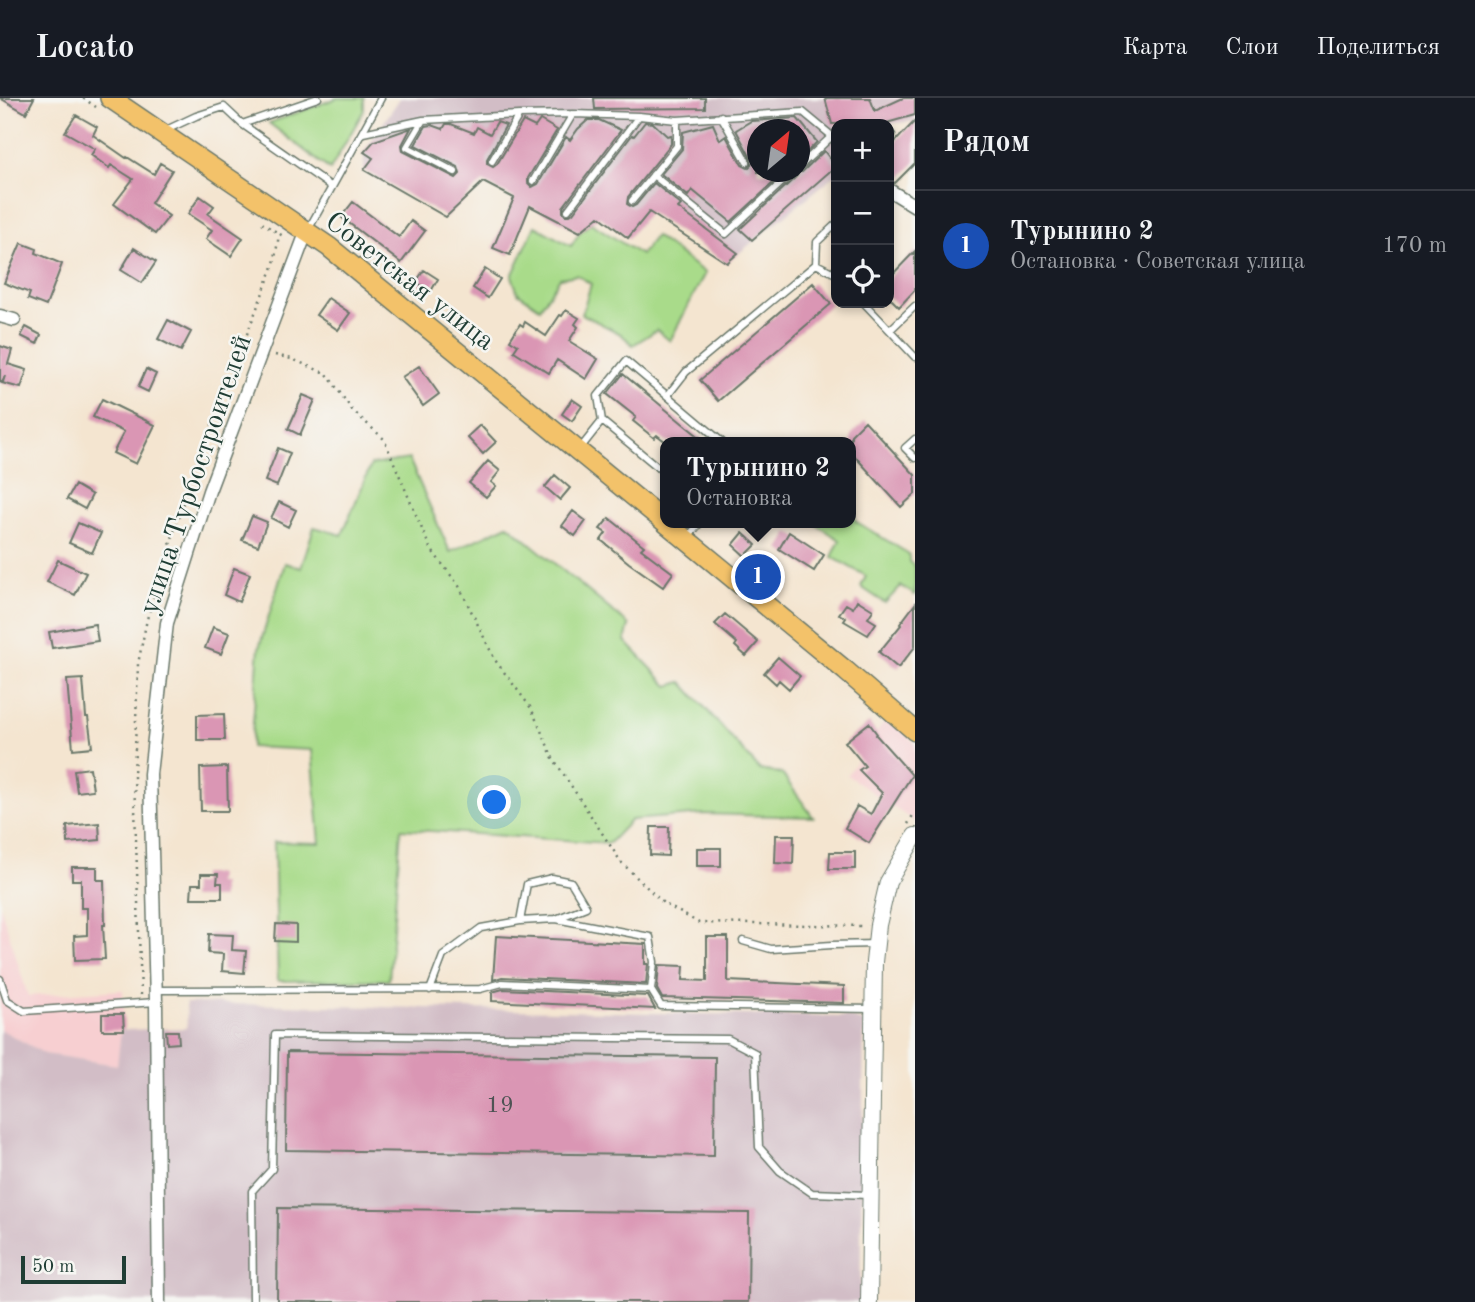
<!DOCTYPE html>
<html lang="ru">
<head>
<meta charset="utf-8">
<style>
	:root { --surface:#171b24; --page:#20242c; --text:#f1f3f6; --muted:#9ea1a6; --line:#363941; --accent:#7c3aed }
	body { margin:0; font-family:"Old Standard TT",serif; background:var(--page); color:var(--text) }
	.controls { position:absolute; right:21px; top:21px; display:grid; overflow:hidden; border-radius:14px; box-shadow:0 4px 10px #0003 }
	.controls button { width:63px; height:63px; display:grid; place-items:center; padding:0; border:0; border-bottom:2px solid var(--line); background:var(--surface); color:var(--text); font:35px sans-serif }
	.compass { position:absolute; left:747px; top:21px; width:63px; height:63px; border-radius:50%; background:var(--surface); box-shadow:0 4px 10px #0003; rotate:29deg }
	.scale { position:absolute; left:21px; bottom:18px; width:105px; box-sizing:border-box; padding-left:7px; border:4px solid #1f3d34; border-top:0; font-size:19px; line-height:24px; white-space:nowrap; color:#1f3d34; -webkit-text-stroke:5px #f6f6f2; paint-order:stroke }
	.you { position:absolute; left:495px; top:705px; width:24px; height:24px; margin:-18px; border:5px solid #fff; border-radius:50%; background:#1a73e8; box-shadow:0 0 0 10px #1a73e833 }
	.badge { display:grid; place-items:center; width:46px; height:46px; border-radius:50%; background:var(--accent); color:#fff; font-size:23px; font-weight:700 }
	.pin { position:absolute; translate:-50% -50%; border:4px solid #fff; box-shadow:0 2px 7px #0006 }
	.popup { position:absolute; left:660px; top:339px; width:196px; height:91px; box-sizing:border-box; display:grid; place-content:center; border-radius:14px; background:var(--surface); filter:drop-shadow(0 2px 5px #0005); font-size:23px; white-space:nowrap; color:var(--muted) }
	.popup b { font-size:26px; color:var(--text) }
	.popup::after { content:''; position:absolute; left:50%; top:100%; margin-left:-14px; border:14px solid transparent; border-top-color:var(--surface) }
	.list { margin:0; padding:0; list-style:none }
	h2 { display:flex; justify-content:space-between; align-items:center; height:91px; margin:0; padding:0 28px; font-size:30px }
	h2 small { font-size:23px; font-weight:400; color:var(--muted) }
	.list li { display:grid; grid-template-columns:46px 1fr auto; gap:21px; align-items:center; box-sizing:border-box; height:112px; padding:0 28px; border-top:2px solid var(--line) }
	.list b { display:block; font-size:26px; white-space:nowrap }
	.list p { margin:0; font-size:23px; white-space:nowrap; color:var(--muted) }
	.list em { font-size:23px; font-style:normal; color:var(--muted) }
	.icon { flex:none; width:38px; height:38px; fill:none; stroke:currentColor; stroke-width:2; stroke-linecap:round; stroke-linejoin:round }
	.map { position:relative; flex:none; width:915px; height:1204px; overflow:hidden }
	header { display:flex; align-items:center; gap:42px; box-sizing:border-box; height:98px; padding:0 35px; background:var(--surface); border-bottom:2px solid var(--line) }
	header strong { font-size:33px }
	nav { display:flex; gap:38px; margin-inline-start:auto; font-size:24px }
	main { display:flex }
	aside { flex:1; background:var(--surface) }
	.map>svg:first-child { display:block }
</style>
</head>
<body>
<header>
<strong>Locato</strong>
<nav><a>Карта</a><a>Слои</a><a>Поделиться</a></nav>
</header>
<main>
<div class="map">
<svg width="915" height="1204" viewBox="0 0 915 1204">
	<rect width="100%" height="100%" fill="#f6f6f2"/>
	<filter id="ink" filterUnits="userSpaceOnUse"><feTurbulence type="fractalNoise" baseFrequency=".0143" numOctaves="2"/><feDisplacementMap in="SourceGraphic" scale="14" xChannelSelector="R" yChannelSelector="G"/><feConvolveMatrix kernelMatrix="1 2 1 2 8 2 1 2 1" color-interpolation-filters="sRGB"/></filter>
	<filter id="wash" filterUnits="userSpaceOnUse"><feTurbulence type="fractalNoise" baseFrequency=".00686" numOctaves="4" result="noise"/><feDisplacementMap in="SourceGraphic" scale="28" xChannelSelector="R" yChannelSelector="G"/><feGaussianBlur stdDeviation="1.57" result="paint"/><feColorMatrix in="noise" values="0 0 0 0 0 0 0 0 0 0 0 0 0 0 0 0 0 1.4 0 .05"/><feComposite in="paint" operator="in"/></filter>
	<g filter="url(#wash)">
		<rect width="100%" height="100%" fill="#f4e5d0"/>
		<!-- built -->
		<path fill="#f7cfd1" d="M887,620L915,645V724L847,677Z
			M0,807L28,898L123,892L124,932H121L117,967L45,956L0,931Z"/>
		<!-- industrial -->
		<path fill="#d2bdc6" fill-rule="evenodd" d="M400,0H915V23L889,26H836V76L727,165L649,114L628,140L599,118L580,134L483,84L446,119L364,72V54ZM758,32H800V74H758Z
			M186,905L847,919L864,924L860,1204H0V931L45,956L117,967L121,932L187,930Z"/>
		<!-- green -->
		<path fill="#a9db8a" stroke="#648c5f" stroke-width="2" d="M337,0H364V12L330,72L269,25Z
			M591,125L641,157L655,138L705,175L670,243L657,232L633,247L621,236L582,216L591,186L577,177L560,180L540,210L518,195L512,178L535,128L571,148L580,134Z
			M409,361L450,454L508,427L629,527L625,543L668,588L682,584L760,672L782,676L813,719L704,716L631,722L609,745L401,731L389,882L278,883L274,744L320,745L312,652L251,649L259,550L285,465L301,470L314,429L342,437L371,367Z
			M851,396H853L855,423L909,456V464L915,468V497L901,488L885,505L861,489L866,478L832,459L840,442L814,425H851Z"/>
		<g id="blocks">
			<!-- building -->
			<path fill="#da96b4" d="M0,0H34L26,15Z
				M594,0H705V10L595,11Z
				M825,0H870L875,13L903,0H915V17L883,26H832Z
				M76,17L97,29L93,37L126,60L127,59L154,76L160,65L172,72L151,105L169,118L155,136L114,106L133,81L111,67L109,70L91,57L95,51L65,34Z
				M797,20L817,44L806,55L800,47V32H758V74H785L731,124L692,92L688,98L661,76L682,51L683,34L713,26L720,42L726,38L742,67L748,70L751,67L752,62L736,32L751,23Z
				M540,22L557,32L528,80V85L532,89L538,86L566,39L570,42L578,31L588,22H599L621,32L563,109V114L565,117H570L573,115L632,37L634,38L645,24L653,25L667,38L671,37V46L628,99L627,106L632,109L636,107L654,85L681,107L678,110L738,155L727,165L649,114L628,140L599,118L580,134L530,108L510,157L493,150L514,100L483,84L446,119L364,72L373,60L364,54L374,43L411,30L402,47L403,53L456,80L460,76L458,69L415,47L426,28L432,27L443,31L446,26H451L474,35L477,29L490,36L497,24L506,27L487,61V66L493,69L497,66L523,23L535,29Z
				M915,23V65L895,85L889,83V50Z
				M824,53L836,68L752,142L740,131L797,78L799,74H802Z
				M200,98L214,108L208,116L243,140L231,158L206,141L212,132L188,116Z
				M353,104L399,139L411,123L425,133L401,165L341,119Z
				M21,145L37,151L36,155L62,166L46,208L28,201L30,195L4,185Z
				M134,150L156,164L142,185L121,172Z
				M915,153V192L899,209L889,199V180Z
				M485,171L500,181L488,200L473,190Z
				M424,172L438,181L431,193L416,184Z
				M813,185L831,206L718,303L700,282Z
				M328,200L350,215L338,232L316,217Z
				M566,212L579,220L575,226L578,229L569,243L598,261L586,281L557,262L549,275L514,253L518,247L510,242L520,226L523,228L525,224L546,238L560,217L562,218Z
				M168,222L191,234L181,253L158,241Z
				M26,229L41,237L37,246L21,238Z
				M0,248L12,252L8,266L27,272L21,290L2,285L5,278L3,284H0Z
				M419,268L439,296L423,308L402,279Z
				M146,271L156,276L148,294L138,289Z
				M623,276L687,329L706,344H666L657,337L654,340L633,323L636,319L607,296Z
				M303,297L315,302L300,337L288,331Z
				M102,301L155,327L136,366L113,355L124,334L93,319Z
				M572,301L582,308L572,323L562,316Z
				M865,323L915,377V396L901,409L851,354V337Z
				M480,327L496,344L483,356L467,339Z
				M278,350L290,355L277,388L265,383Z
				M488,363L500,373L491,384L496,388L486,399L469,385Z
				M555,377L570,390L560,402L545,389Z
				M75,387L92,397L85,411L67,401Z
				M279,404L296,412L288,429L271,420Z
				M573,413L586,423L575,438L562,428Z
				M252,418L267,424L258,448L242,442Z
				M609,420L644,448L641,451L673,475L663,489L629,465L601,442L606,435L600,431Z
				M78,425L101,435L92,455L69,445Z
				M789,434L824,457L814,473L779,451Z
				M743,435L756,447L745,458L733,447Z
				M58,462L86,475L75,497L47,484Z
				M234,470L250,476L239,504L224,497Z
				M857,502L873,512L868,520L876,525L868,537L844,523L846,520L839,516L846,506L853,510Z
				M915,506V549L898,570L879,554L901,527L900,526Z
				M725,516L758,544L746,558L735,548L737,545L715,526Z
				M95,526L98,543L52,550L49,534Z
				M213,529L229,535L221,556L205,550Z
				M778,559L800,578L789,591L779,582L776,586L764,575Z
				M83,581L86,619H88L92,649L73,651L67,582Z
				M224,616L225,642H197V617Z
				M869,625L877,636L876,637L912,677L869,745L845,730L857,708L871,716L882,695L859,672L865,668L845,644Z
				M227,669L228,713H201L200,670Z
				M90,670L93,692L77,694L74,672Z
				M99,725L100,742L68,745L67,728Z
				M651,729H669L668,758L650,757Z
				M776,737H794L793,766L775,765Z
				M697,750H721V768H697Z
				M830,754H855V771H829Z
				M72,769H97V782H104L105,827H103L105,861L75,862L74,838L87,837V810H81V782H72Z
				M201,776H218L217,785H222V800H191L192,786H201Z
				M276,826L296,827V844L275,843Z
				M209,836L233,837L232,852L246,853L244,875L222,873L223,856L208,855Z
				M496,838L645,846V866H648L646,886L502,879L493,882Z
				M707,839H728V883L844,888V905L662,900L657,891L659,867L684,868L683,882L707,883Z
				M503,891L648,898L655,911L492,903V894Z
				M102,916H123L124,932H102Z
				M166,933H178L179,945L167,946Z
				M287,954L715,959L714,1058L286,1052Z
				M278,1110L749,1115L748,1204H277Z"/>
		</g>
	</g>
	<g filter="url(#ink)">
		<use href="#blocks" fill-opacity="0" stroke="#6a786b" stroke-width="2"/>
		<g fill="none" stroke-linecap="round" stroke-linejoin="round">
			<defs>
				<path id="service" d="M224,9L242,26L332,89L308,132
					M519,17L573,16L533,83
					M639,18L677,22L803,14L832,38L836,45
					M721,18L747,64
					M423,22L519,17L492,63
					M242,26L318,0
					M164,33L196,18L224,9
					M363,35L423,22L407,49L455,74
					M889,41L892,37
					M800,68L832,38
					M653,77L726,136L793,74
					M332,89L381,0
					M632,103L677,48V22
					M568,112L639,18L573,16
					M816,166L836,176
					M864,205L915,259
					M890,232L915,208
					M668,297L686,274L816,166L817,144L836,126
					M602,323L665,375
					M915,341L905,350L915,360
					M579,352L602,323L598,298L626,263L722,344
					M687,440L700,425
					M556,821L650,839L654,864L651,892L661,908L872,911
					M743,843L771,851L832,847L876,846
					M0,881L7,902L24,913L156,904
					M156,892L480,891L502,885L651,892
					M430,892L443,858L481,830L520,823L527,786L552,780L571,784L586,809L556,821L520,823
					M253,1204L252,1093L272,1071L275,937L728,941L755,955L759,1049L780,1073L812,1095L868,1097"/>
				<path id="minor" d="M889,92L915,108
					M0,218L14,222
					M159,1204L156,904L150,676L167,525L209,393L306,135"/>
				<path id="tertiary" d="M869,1204L874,864L878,827L888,784L915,738"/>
				<path id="primary" d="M110,0L329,149L665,424
					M666,425L846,573L915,633"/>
			</defs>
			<!-- service casing -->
			<use href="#service" stroke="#6a786b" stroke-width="9"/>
			<!-- minor casing -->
			<use href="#minor" stroke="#6a786b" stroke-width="15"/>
			<!-- tertiary casing -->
			<use href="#tertiary" stroke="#6a786b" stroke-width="18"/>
			<!-- primary casing -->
			<use href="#primary" stroke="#6a786b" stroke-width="22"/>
			<!-- path -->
			<path stroke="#6a786b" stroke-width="2.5" stroke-dasharray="2 5" stroke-linecap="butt" d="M83,0L96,9
				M262,125L283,138
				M275,257L292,261L327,276L352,312L384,341L430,450L459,488L495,562L531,610L553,660L621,764L663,805L699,825L865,828
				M908,726L915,714
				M141,897L134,679L138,566L147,521L188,389L274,166L279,137"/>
			<!-- service -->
			<use href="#service" stroke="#fff" stroke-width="6"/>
			<!-- minor -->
			<use href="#minor" stroke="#fff" stroke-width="12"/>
			<!-- tertiary -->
			<use href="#tertiary" stroke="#fff" stroke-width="16"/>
			<!-- primary -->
			<use href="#primary" stroke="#f3c26a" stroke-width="19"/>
		</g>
	</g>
	<g text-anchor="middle" stroke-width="5" stroke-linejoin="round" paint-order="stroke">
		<!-- number labels -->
		<g font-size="24" fill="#4e5354">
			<text x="500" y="1014">19</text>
		</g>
		<!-- street labels -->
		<g font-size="28" fill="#1f3d34" stroke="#f6f6f2">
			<text transform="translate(411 182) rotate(38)" y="10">Советская улица</text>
			<text transform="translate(194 376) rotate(-71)" y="10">улица Турбостроителей</text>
		</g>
	</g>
</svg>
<div class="controls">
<button>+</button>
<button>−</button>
<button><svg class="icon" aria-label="locate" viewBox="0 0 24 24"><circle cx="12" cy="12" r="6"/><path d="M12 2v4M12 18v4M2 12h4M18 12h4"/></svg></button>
</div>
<svg class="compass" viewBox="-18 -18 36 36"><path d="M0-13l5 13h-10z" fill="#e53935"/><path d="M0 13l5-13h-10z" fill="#9ea1a6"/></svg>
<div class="scale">50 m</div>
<div class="you"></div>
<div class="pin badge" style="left:758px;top:479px;background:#1a4fb4">1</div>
<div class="popup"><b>Турынино 2</b>Остановка</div>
</div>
<aside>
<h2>Рядом<small></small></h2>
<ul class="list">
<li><span class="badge" style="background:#1a4fb4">1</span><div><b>Турынино 2</b><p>Остановка · Советская улица</p></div><em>170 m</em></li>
</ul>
</aside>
</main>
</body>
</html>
